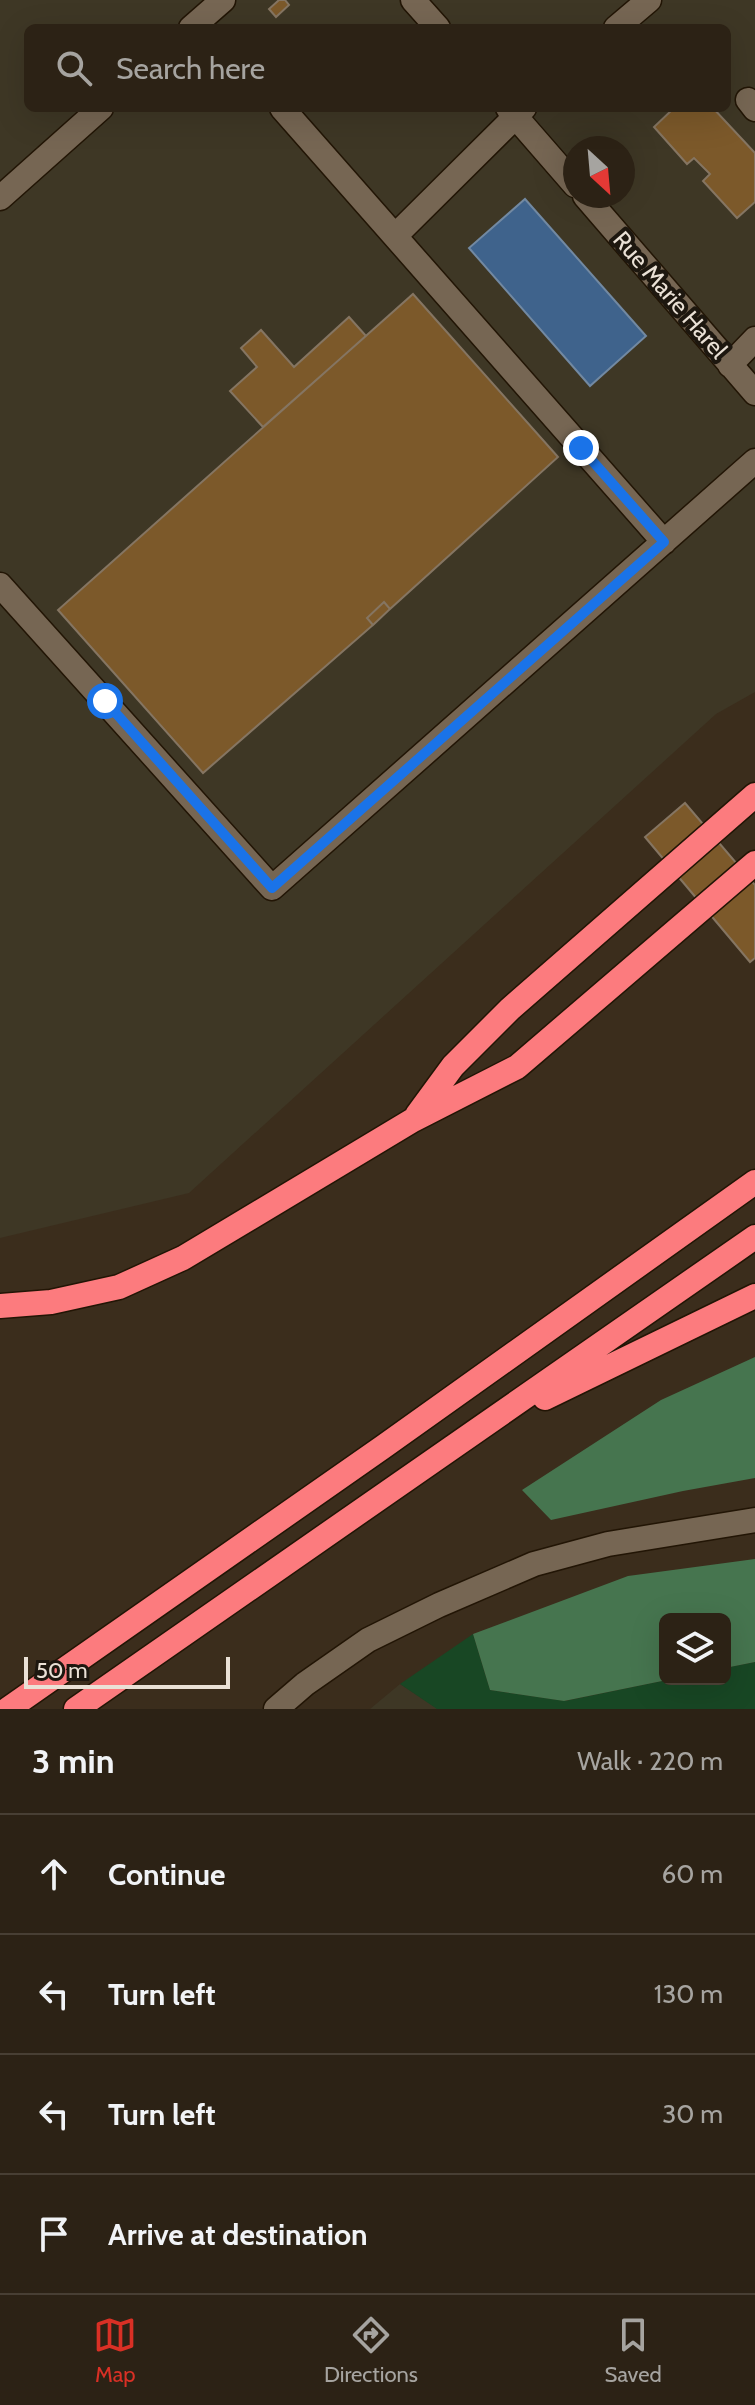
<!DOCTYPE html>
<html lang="en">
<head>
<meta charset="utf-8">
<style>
	:root { --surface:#2c2215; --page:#382f22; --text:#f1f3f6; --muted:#a6a4a0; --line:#483f34; --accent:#d93025 }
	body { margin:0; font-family:Cabin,sans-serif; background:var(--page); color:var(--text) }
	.controls { position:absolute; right:24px; bottom:24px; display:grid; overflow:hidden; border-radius:12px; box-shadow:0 8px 32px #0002 }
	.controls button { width:72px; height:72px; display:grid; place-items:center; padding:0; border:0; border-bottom:2px solid var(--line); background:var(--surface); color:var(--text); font:40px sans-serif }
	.compass { position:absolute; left:563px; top:136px; width:72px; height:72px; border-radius:50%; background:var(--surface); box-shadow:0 8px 32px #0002; rotate:154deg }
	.scale { position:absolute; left:24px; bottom:20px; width:206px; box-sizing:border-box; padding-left:8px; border:4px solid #eae1d6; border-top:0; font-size:22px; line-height:28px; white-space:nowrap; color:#eae1d6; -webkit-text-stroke:6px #1d170f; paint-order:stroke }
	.stop { position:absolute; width:24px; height:24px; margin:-18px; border:6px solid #1a73e8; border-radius:50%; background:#fff }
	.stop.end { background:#1a73e8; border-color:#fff; box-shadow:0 2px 8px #0008 }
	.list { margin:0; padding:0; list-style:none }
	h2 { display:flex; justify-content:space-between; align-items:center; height:104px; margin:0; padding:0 32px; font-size:34px }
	h2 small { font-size:26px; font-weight:400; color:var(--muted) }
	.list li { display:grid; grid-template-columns:52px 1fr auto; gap:24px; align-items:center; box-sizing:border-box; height:120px; padding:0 32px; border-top:2px solid var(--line) }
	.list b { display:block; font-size:30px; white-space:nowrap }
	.list em { font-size:26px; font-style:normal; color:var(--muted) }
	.icon { flex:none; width:44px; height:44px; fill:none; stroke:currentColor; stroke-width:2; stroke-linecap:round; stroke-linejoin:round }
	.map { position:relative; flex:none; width:755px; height:1709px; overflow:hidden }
	.search { position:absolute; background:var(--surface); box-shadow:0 8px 32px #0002; left:24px; right:24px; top:24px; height:88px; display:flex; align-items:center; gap:20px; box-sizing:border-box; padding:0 28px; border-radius:12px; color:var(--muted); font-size:30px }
	.sheet { height:584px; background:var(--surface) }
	nav { display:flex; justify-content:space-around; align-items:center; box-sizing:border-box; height:112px; border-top:2px solid var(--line); background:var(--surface); font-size:22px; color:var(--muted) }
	nav a { display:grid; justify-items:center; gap:4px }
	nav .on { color:var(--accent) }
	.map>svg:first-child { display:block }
</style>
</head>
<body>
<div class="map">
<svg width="755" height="1709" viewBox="0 0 755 1709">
	<rect width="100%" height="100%" fill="#3b2d1c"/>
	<!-- industrial -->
	<path fill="#3e3725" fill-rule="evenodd" d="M0,0H755V692L716,714L189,1193L0,1238ZM28,28H727V108H28ZM575,148H623V196H575Z
		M400,1684L438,1709H370Z"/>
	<!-- green -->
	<path fill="#184724" d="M473,1634L490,1690L565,1701L672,1679H725V1668L755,1662V1709H437L400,1684Z"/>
	<!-- forest -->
	<path fill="#46754f" d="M755,1357V1478L683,1491L551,1520L522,1490L661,1400Z
		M755,1559V1662L725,1668V1619H665V1679H672L564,1701L490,1690L473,1634L628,1576Z"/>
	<!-- water -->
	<path fill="#3f638c" stroke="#7289a2" stroke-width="2" d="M525,199L646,336L590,386L469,248Z"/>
	<!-- building -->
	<path fill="#7c592a" stroke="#857562" stroke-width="2" d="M279,0H285L289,5L276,17L269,9Z
		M674,108H713L755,153V202L737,218L703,181L710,174L694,158L687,164L654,127Z
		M413,294L558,457L390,609L384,602L367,618L373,625L203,773L58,610Z
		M349,317L366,336L263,427L230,391L257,367L241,348L261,330L294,367Z
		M384,602L390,609L373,625L367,618Z
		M685,803L755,885V958L750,962L645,837Z"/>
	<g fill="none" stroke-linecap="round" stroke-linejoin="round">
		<defs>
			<path id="minor" d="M413,0L438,28
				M191,28L223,0
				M616,28L649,0
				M748,100L755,109
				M282,108L664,542
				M508,108L575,185
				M585,196L755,393
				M0,198L101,108
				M395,236L524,108
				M730,365L755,339
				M0,585L272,888L755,461
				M276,1709L305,1684L368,1640L439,1605L534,1564L608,1544L755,1520"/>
			<path id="highway" d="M417,1115L453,1066L510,1009L755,795
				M0,1306L51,1302L119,1287L183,1258L413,1120L517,1067L755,863
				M545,1398L755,1296
				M8,1709L383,1447L755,1182
				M76,1709L755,1237"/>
		</defs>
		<!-- minor casing -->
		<use href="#minor" stroke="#221505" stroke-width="27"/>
		<!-- highway casing -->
		<use href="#highway" stroke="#221505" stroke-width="27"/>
		<!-- minor -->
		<use href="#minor" stroke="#766653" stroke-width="24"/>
		<!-- highway -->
		<use href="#highway" stroke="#fc7b7e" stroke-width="24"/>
	</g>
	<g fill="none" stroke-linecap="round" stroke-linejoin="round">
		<!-- route -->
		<path stroke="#1a73e8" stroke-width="10" d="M105,701L272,888L664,542L581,448"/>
	</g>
	<g text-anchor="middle" stroke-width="8" stroke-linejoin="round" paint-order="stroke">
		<!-- street labels -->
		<g font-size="24" fill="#eae1d6" stroke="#1d170f">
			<text transform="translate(670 295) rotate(49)" y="8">Rue Marie Harel</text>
		</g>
	</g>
</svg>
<div class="controls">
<button><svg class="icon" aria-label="layers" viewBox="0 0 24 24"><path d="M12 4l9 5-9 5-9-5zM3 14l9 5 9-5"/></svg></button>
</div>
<svg class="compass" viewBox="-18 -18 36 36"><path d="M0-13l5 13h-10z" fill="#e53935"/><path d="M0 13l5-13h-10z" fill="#a6a4a0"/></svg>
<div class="scale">50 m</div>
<div class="stop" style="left:105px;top:701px"></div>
<div class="stop end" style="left:581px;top:448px"></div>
<div class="search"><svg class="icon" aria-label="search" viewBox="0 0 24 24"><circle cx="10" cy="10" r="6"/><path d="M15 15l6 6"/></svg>Search here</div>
</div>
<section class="sheet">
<h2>3 min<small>Walk · 220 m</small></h2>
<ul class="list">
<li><svg class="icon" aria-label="ahead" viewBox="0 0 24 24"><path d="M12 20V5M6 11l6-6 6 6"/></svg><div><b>Continue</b></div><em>60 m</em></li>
<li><svg class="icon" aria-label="left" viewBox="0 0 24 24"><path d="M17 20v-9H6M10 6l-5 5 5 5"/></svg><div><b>Turn left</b></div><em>130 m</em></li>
<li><svg class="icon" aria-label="left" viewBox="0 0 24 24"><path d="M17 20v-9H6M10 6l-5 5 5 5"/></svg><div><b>Turn left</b></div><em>30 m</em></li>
<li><svg class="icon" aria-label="arrive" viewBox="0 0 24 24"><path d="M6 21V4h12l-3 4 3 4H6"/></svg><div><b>Arrive at destination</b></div></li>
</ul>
</section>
<nav>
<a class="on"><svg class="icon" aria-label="map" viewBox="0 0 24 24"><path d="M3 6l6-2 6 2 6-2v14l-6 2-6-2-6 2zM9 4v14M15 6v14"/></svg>Map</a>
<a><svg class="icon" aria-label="directions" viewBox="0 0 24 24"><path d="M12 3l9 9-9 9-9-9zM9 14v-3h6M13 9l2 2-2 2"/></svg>Directions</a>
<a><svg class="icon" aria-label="saved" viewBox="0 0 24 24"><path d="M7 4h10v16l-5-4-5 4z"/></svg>Saved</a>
</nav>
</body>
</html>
